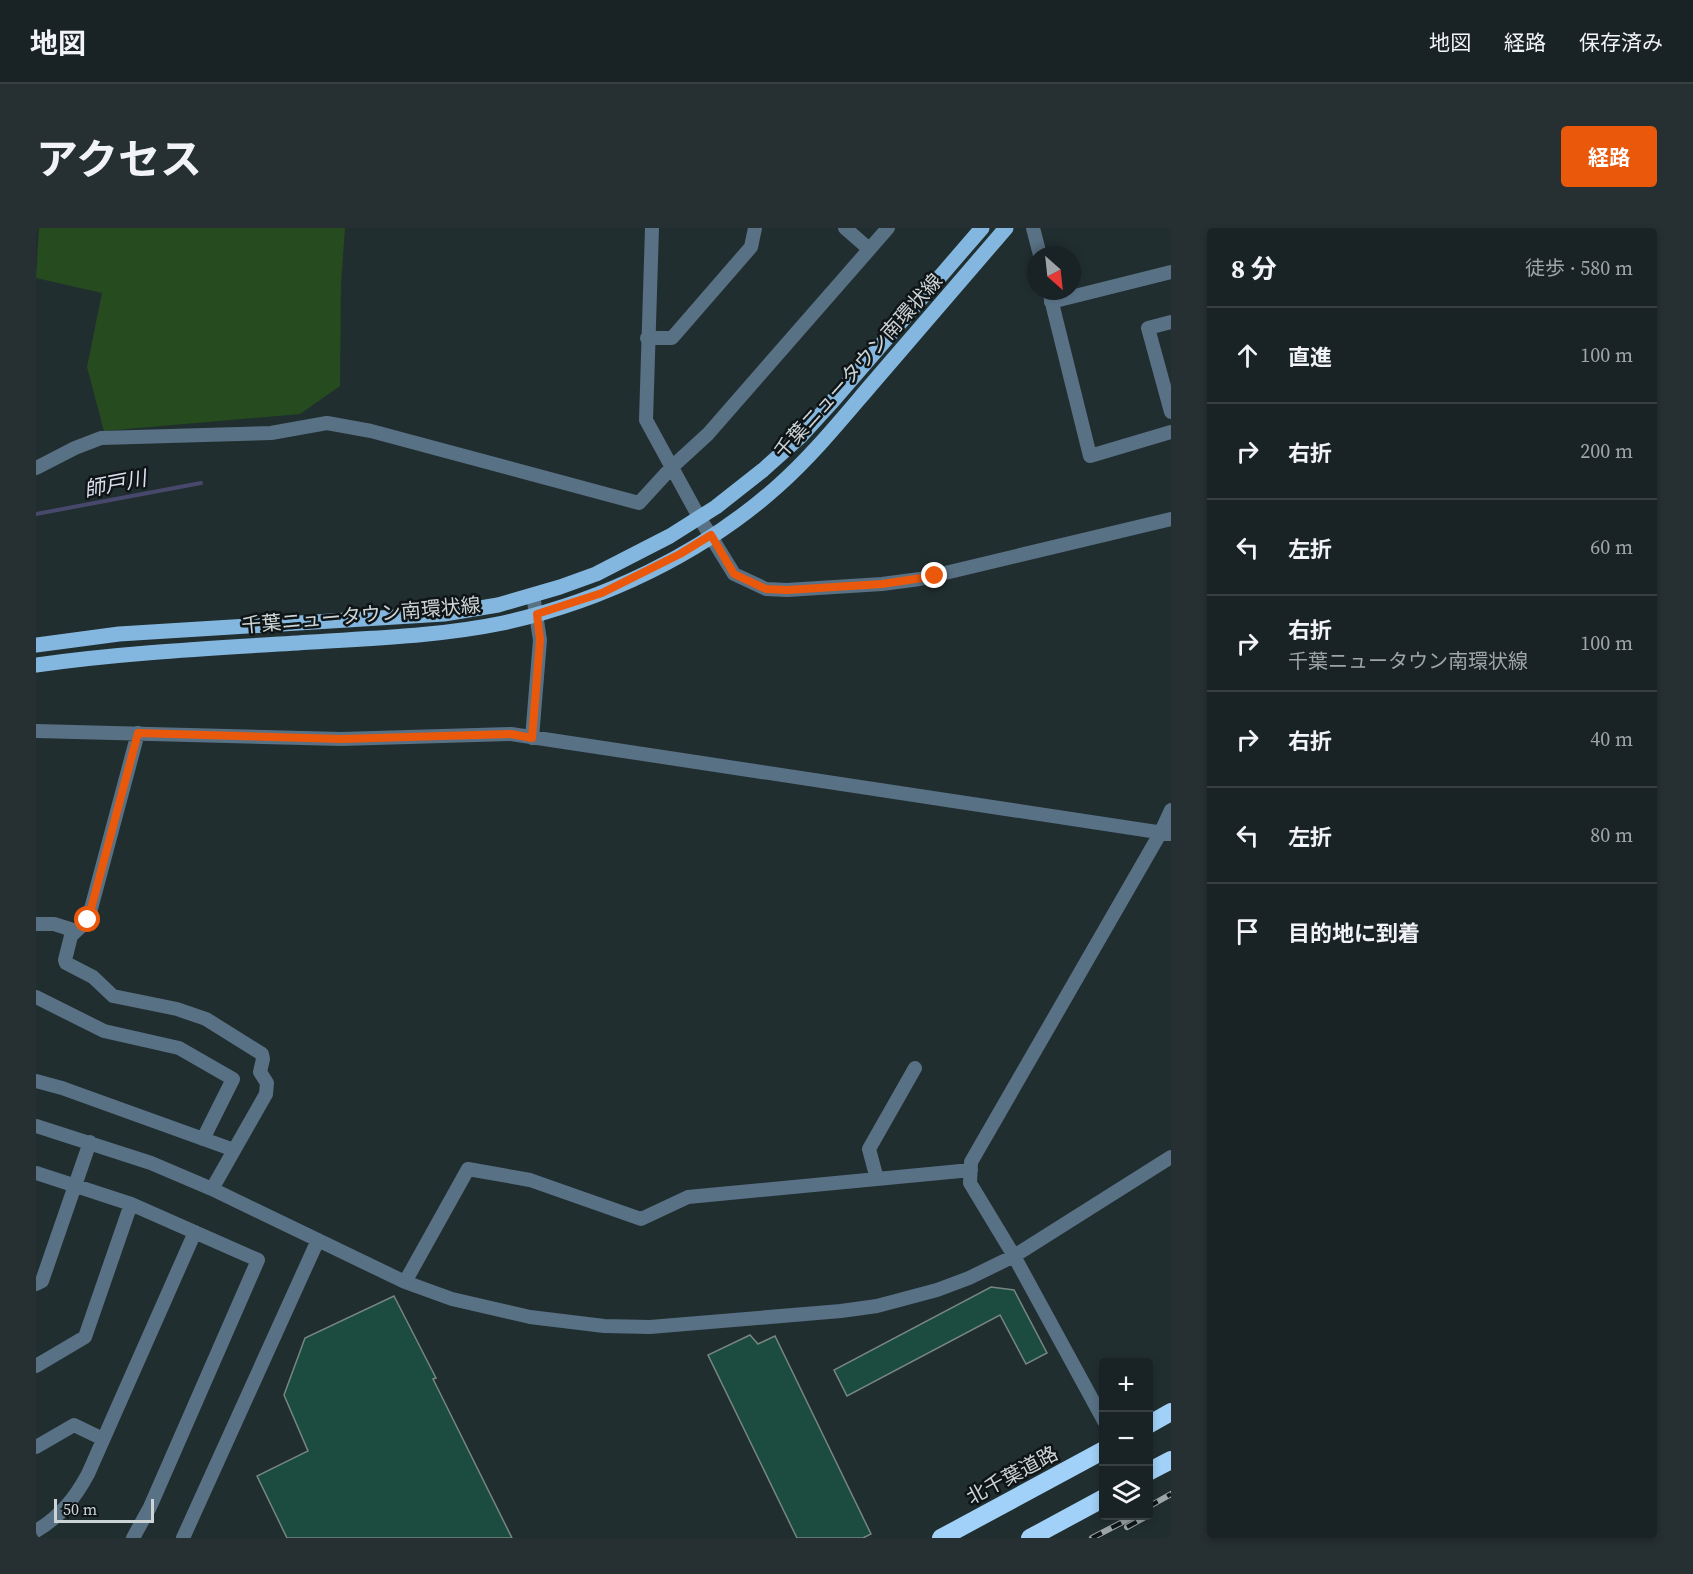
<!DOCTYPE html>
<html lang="ja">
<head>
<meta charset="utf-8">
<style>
	:root { --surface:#192224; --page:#262f31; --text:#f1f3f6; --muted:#9fa4a6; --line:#373f41; --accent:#ea580c }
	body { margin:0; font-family:"Source Serif 4","Noto Sans JP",serif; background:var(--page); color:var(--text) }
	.controls { position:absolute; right:18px; bottom:18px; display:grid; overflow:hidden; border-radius:6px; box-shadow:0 3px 9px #0003 }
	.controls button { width:54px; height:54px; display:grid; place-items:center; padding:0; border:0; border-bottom:2px solid var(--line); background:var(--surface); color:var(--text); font:30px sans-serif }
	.compass { position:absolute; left:991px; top:18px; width:54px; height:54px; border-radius:50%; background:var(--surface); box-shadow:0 3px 9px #0003; rotate:153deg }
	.scale { position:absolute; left:18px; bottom:15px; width:100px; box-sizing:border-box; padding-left:6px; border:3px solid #cbd3d5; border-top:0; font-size:16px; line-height:21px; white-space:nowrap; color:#cbd3d5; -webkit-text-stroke:4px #0f1516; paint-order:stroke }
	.stop { position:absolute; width:18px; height:18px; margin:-14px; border:4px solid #ea580c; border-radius:50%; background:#fff }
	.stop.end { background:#ea580c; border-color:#fff; box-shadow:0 2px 6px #0008 }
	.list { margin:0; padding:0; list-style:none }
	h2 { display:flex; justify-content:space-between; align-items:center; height:78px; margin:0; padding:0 24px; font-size:26px }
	h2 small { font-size:20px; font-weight:400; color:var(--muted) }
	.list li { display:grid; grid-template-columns:39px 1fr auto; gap:18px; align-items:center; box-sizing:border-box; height:96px; padding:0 24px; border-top:2px solid var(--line) }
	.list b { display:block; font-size:22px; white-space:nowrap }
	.list p { margin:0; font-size:20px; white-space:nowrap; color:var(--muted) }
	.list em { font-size:20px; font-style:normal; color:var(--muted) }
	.icon { flex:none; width:33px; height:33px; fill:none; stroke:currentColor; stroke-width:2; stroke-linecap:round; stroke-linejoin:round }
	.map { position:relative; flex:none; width:1135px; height:1310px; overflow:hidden; border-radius:6px }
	header { display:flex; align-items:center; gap:36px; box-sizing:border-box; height:84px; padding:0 30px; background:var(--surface); border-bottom:2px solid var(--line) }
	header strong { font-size:28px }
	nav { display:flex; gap:33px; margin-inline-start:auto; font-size:21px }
	.intro { display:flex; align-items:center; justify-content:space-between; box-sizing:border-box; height:144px; padding:0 36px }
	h1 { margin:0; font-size:42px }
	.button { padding:15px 27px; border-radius:6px; background:var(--accent); color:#fff; font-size:21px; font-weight:700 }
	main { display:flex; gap:36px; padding:0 36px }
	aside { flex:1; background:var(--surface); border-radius:6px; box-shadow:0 3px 9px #0003 }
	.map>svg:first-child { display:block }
</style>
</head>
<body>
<header>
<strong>地図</strong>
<nav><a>地図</a><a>経路</a><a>保存済み</a></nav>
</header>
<div class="intro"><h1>アクセス</h1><a class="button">経路</a></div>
<main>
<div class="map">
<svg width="1135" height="1310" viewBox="0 0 1135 1310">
	<rect width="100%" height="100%" fill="#212e30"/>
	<!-- green -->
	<path fill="#264b1f" d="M3,0H309L305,56L304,158L264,186L68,203L51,139L66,65L0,50Z"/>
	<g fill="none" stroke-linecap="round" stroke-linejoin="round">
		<!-- stream -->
		<path stroke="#47486c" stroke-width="4" d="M0,286L165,255"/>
	</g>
	<!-- building -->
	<path fill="#1c4b40" stroke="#778681" stroke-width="1.5" d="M955,1059L978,1062L1011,1125L990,1136L964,1087L811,1168L798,1142Z
		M358,1068L400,1150L397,1151L476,1310H251L221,1248L272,1223L248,1167L269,1110Z
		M714,1107L722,1116L739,1108L835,1306L827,1310H761L672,1127Z"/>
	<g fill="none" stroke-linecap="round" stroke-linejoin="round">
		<!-- minor -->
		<path stroke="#597185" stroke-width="14" d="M616,0L610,192L663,289L698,346L730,361L751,362L846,356L884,351L1135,291
			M809,0L833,21
			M997,0L1004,27
			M1013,63L1054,228L1135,204
			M1015,74L1135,44
			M1135,94L1112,100L1135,184
			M611,110H636L715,19L719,0
			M0,240L39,220L65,210L235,205L291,195L335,203L603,275L636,239L672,206L852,0
			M0,503L305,511L475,506L1135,606
			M496,510L504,412L497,367
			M0,696H18L34,701L35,708L29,732L30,735L57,749L77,768L141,781L170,791L226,826L227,831L224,844L231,855L230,866L176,961
			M35,708L52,692L102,505
			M0,769L68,803L143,820L197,851L167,911
			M0,853L26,860L198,922
			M0,898L115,935L176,961L369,1054L416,1071L494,1089L568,1098L614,1099L805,1083L841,1078L901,1062L933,1050L978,1028L1135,929
			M0,945L95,976L222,1032L114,1279L97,1310
			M841,951L833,921L879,840
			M369,1054L432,941L494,952L605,991L652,969L935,942
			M0,1056L6,1053L54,914
			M0,1138L49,1109L95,976
			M1068,1193L978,1028L934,955L935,934L1125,604L1135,582
			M0,1219L38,1197L67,1211
			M0,1303C24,1289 39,1270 52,1246L159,1004
			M147,1310L282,1012"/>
		<!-- major -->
		<path stroke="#84b7df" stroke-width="15" d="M0,417L83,406L408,386L462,377L524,359L560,346L634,308L680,279L727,242L765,208L795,175L946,0
			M0,437C92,424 183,420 276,414C339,410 404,408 467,395C566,373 666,326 742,258C779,225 809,187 841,150C884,100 927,50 970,0"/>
		<!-- highway -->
		<path stroke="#a1d1f8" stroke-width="18" d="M1112,1197L1135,1184
			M1112,1244L1135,1232
			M905,1310L1068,1222
			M994,1310L1068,1270"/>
		<defs>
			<path id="rail" d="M1112,1279L1135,1266
				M1091,1299L1111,1288
				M1056,1310L1098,1288"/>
		</defs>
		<!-- rail casing -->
		<use href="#rail" stroke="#9ca5a7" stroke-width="6"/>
		<!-- rail -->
		<use href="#rail" stroke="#0f1516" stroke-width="4" stroke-dasharray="11" stroke-linecap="butt"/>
	</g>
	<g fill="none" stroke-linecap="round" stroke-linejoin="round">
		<!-- route -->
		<path stroke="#ea580c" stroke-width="8" d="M52,692L102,505L305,511L475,506L496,510L504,412L501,386L566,365L644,326L675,307L698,346L730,361L751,362L846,356L899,348"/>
	</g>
	<g text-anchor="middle" stroke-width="5" stroke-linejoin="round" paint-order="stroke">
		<!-- street labels -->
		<g font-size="20" fill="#cbd3d5" stroke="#0f1516">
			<text transform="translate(822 138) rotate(-48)" y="7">千葉ニュータウン南環状線</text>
			<text transform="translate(325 387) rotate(-5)" y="7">千葉ニュータウン南環状線</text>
			<text transform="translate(976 1247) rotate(-28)" y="7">北千葉道路</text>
		</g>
		<!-- water labels -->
		<g font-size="21" font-style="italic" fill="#dbdff0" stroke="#0f1516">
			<text transform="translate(79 256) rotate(-11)" y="7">師戸川</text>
		</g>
	</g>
</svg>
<div class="controls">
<button>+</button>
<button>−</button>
<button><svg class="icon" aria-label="layers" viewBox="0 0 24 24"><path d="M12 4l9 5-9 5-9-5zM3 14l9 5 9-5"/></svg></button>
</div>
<svg class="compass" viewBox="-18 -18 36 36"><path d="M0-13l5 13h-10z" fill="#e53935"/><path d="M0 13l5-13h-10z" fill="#9fa4a6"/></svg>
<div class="scale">50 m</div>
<div class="stop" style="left:52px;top:692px"></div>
<div class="stop end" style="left:899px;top:348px"></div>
</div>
<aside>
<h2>8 分<small>徒歩 · 580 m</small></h2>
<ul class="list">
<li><svg class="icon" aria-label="ahead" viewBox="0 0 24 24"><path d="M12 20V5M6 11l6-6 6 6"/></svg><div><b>直進</b></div><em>100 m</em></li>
<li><svg class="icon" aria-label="right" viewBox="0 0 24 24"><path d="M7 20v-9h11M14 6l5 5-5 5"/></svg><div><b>右折</b></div><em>200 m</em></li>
<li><svg class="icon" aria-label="left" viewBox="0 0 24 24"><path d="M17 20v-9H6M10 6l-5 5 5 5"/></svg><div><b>左折</b></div><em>60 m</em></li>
<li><svg class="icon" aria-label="right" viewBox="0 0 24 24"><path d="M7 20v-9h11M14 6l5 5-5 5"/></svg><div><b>右折</b><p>千葉ニュータウン南環状線</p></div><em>100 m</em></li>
<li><svg class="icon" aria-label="right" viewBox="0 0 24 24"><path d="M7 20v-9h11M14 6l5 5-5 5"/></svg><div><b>右折</b></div><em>40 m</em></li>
<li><svg class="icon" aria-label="left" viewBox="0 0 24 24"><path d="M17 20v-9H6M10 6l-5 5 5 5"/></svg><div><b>左折</b></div><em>80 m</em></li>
<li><svg class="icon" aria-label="arrive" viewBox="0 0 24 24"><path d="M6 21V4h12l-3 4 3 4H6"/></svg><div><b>目的地に到着</b></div></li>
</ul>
</aside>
</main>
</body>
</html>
